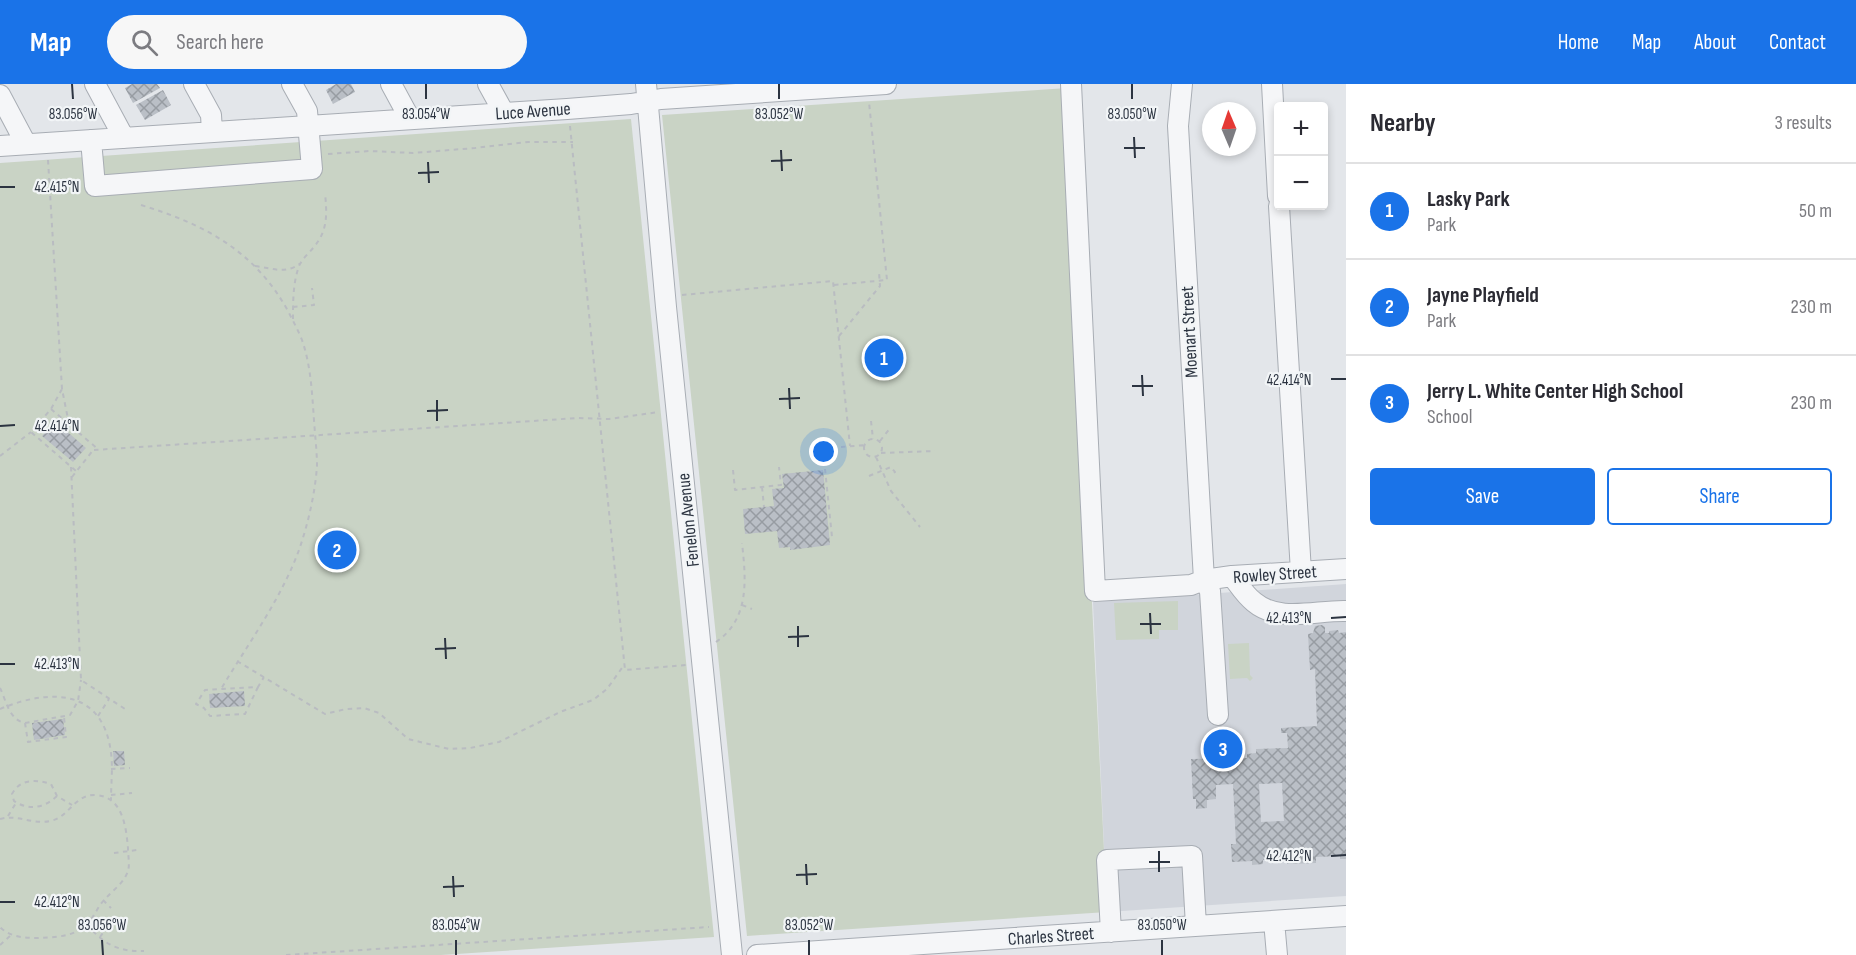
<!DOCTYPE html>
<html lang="en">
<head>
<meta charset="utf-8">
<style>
	:root { --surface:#fff; --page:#f7f7f7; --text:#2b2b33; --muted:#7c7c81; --line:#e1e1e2; --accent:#1a73e8 }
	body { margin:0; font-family:"Sofia Sans Condensed",sans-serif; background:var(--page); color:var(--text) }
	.controls { position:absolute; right:18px; top:18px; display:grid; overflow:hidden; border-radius:6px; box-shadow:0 3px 9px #0003 }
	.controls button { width:54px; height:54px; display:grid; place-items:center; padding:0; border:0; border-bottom:2px solid var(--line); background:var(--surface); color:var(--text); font:30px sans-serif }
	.compass { position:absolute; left:1202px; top:18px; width:54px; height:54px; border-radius:50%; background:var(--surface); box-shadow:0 3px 9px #0003; rotate:358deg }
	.you { position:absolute; left:824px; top:368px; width:21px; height:21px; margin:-15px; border:4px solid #fff; border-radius:50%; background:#1a73e8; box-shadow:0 0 0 9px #1a73e833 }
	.badge { display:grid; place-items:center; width:39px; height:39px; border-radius:50%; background:var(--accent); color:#fff; font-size:20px; font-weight:700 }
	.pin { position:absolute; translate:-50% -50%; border:3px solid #fff; box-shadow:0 2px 6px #0006 }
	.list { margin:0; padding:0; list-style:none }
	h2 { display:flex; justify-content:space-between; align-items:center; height:78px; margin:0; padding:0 24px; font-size:26px }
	h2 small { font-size:20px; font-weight:400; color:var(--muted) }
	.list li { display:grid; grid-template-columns:39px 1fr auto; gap:18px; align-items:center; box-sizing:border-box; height:96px; padding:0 24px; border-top:2px solid var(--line) }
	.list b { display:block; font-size:22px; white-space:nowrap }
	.list p { margin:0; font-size:20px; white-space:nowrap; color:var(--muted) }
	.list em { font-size:20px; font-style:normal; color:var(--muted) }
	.actions { display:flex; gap:12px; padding:18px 24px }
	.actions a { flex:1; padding:14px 0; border:2px solid var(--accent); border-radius:6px; text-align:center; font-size:21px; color:var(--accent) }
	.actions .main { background:var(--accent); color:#fff }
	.icon { flex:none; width:33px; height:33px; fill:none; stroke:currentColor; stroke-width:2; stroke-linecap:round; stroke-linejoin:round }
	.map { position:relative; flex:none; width:1346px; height:871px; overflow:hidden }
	header { display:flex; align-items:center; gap:36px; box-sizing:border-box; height:84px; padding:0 30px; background:var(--accent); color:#fff }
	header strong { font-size:28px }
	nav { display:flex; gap:33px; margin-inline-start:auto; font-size:21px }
	.search { width:420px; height:54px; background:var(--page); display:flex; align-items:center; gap:15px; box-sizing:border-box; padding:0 21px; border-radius:33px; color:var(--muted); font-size:22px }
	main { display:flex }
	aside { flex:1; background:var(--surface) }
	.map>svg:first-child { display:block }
</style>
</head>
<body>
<header>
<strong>Map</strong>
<div class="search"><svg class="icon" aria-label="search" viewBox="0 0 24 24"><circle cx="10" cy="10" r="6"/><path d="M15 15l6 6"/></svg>Search here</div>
<nav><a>Home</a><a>Map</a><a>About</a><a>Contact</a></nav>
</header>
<main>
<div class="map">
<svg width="1346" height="871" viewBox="0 0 1346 871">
	<defs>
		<pattern id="building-cross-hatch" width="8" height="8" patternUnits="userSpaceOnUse" patternTransform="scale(1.5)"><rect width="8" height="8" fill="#babfc6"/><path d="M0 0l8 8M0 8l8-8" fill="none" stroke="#979ca2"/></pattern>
	</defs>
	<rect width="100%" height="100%" fill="#e3e6ea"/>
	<!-- built -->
	<path fill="#d1d5dc" d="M1346,500V812L1107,828L1093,518Z"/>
	<!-- green -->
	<path fill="#c9d3c5" d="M1067,4L1107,828L747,852L662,31Z
		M631,35L714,853L441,871H0V79Z
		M1178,517V546H1159V555L1116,556L1114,519Z
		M1249,559L1250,591L1253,594L1250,597L1247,594L1230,595L1228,560Z"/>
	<!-- building -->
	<path fill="url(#building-cross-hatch)" fill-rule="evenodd" d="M132,0H157L160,4L133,19L125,4Z
		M336,0H351L355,8L333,20L326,6Z
		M163,6L171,21L145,36L136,21Z
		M55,337L86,364L73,378L42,352Z
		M823,386L830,461L790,466V463L779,464L777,447L745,450L743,425L774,422L772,405L784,404L782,390Z
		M1322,541L1325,543V549H1329V547L1338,546L1339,549L1346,548V775H1340V772L1316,773V779L1287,780V775L1263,776V780L1252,781V777L1232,778L1231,760H1236L1233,700L1216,701V715L1207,716V724L1196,725V715H1193L1191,675L1247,674V670L1256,669V665L1288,664L1287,649H1281V644L1317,642L1315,585L1310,586L1308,550L1313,549L1315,542ZM1282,699L1284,737L1261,738L1259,700Z
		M244,607L245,622L210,624L209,610Z
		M63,635L65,651L34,656L32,639Z
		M113,667H124L125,681L114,682Z"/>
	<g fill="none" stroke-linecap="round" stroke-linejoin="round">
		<defs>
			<path id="minor" d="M95,0L124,54
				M194,0L211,31L212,48
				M391,0L410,35
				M488,0L504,29
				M646,0L666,223L732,871
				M1071,0L1095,507L1191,501L1204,496L1232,492L1346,485
				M1182,0L1178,42L1204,496L1210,507L1218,631
				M1272,0L1278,112
				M0,11L26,60
				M91,56L95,102L312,85L307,27L292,0
				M0,62L567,25L631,20L661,15L886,0
				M1279,122L1301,488
				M1232,492C1239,501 1245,511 1254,518C1279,539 1316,526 1346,527
				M1274,837L1277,871
				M1111,848L1107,776L1192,772L1196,842
				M757,871L1346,832"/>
		</defs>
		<!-- minor casing -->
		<use href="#minor" stroke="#a8adb4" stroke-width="22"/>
		<!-- path -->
		<path stroke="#b9bcc1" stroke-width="2" stroke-dasharray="4.5 4.5" stroke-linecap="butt" d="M570,42L625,586L687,581
			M328,70L370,67L413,69L475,64L528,58H573
			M48,76L62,305L69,340
			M141,121C204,140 255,167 288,227C293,237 298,246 302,256C311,282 312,309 314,336C315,352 317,367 317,382C315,410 308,440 299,466C281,515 248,560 221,605
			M255,182C272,184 285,191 301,179
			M834,201L887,196L869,18
			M682,211L833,197L850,362
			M293,223L314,221L312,204
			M293,235C293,217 293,199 299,182C302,175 309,169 314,163C328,146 327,130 325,109
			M839,252L880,202L879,188
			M62,305L51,325L31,348L76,387
			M51,325L99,366
			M871,337L873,355
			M864 364a9 9 0 1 1 18 0a9 9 0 1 1-18 0Z
			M880,357L891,343
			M841,363L865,361
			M94,366L578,334L609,335L659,328
			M881,369L935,367
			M0,372L31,348
			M876,373L891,407L920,443
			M71,383L81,596L125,625
			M825,385L832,453H830
			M733,386L735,406L781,401L779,383
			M869,392L891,383L895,388L891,391
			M72,393L94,365
			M762,403L764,423
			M742,521L752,525
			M716,558C750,535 746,495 742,459
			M237,577L325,630L346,625L364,624L379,629L408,655L449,665L470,664L499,658L560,628L593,616L607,605L624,581
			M258,603L245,630L210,632L204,624L196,620L205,606L258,603L264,593
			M0,604C6,616 9,636 25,639L70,631L78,617L81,596
			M0,625C48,605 103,603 111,669C113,684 111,700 111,716
			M98,632L109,615
			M25,639L28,658L66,653L64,633
			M111,685L130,684
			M111,711L132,709
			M57,712C44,724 29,727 14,717L12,710C20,695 35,695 51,700L57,712L72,721
			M8,732L16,719
			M0,735C17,730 33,741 50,737C69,734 74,710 96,711C123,713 126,743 128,764C128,772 130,780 128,787C124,799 113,806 105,815C98,822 95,831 89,838C77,853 56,853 38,854C24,854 10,853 0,843
			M114,769L137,766
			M103,816L111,824
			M87,840C103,860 118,868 144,867
			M100,853L107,843
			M0,861L11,851
			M286,871L709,843"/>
		<!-- minor -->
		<use href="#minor" stroke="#f5f6f8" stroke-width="20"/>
	</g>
	<!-- ticks -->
	<path fill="none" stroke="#2c3441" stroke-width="2" d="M72,0L73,15M426,0V15M779,0V15M1132,0V15M1134,53L1135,74M1124,64H1145M781,66L782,87M771,77L792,76M428,78L429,99M418,89L439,88M0,103H15M1142,291L1143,312M1331,295H1346M1132,302H1153M789,304L790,325M779,315L800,314M437,316V337M427,327L448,326M0,342L15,341M1150,529L1151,550M1331,534L1346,533M1140,540H1161M798,542V563M788,553L809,552M445,554L446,575M435,565L456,564M0,580H15M1159,767V788M1331,772L1346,771M1149,778H1170M806,780L807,801M796,791L817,790M453,792L454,813M443,803L464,802M0,818H15M102,856L103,871M456,856V871M809,856V871M1162,856V871"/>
	<g text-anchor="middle" stroke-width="4.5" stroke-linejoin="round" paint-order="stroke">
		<!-- street labels -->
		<g font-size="18" fill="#2c3441" stroke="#f2f5f7">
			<text transform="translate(533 27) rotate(-4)" y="6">Luce Avenue</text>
			<text transform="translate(1189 248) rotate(-93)" y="6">Moenart Street</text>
			<text transform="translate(688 436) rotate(-96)" y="6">Fenelon Avenue</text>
			<text transform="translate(1275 490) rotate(-4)" y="6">Rowley Street</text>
			<text transform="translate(1051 852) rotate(-4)" y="6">Charles Street</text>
		</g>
	</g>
	<g font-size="15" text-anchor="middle" fill="#2c3441" stroke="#f2f5f7" stroke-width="4.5" stroke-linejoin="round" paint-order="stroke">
		<text x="73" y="35">83.056°W</text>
		<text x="426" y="35">83.054°W</text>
		<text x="779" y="35">83.052°W</text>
		<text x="1132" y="35">83.050°W</text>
		<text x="57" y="108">42.415°N</text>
		<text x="1289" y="301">42.414°N</text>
		<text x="57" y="347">42.414°N</text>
		<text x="1289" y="539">42.413°N</text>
		<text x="57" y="585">42.413°N</text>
		<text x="1289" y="777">42.412°N</text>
		<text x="57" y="823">42.412°N</text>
		<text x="102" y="846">83.056°W</text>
		<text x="456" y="846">83.054°W</text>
		<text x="809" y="846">83.052°W</text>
		<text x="1162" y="846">83.050°W</text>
	</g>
</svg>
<div class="controls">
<button>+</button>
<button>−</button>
</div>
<svg class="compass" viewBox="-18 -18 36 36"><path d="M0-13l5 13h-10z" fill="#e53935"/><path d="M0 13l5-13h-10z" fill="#7c7c81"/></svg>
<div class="you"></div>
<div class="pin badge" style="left:884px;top:274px">1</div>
<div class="pin badge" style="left:337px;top:466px">2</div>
<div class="pin badge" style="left:1223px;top:665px">3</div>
</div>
<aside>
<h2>Nearby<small>3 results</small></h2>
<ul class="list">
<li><span class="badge">1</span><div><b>Lasky Park</b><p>Park</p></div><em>50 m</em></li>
<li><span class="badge">2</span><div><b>Jayne Playfield</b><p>Park</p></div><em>230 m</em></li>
<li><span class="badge">3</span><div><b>Jerry L. White Center High School</b><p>School</p></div><em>230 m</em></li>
</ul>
<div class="actions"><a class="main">Save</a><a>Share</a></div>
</aside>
</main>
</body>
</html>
